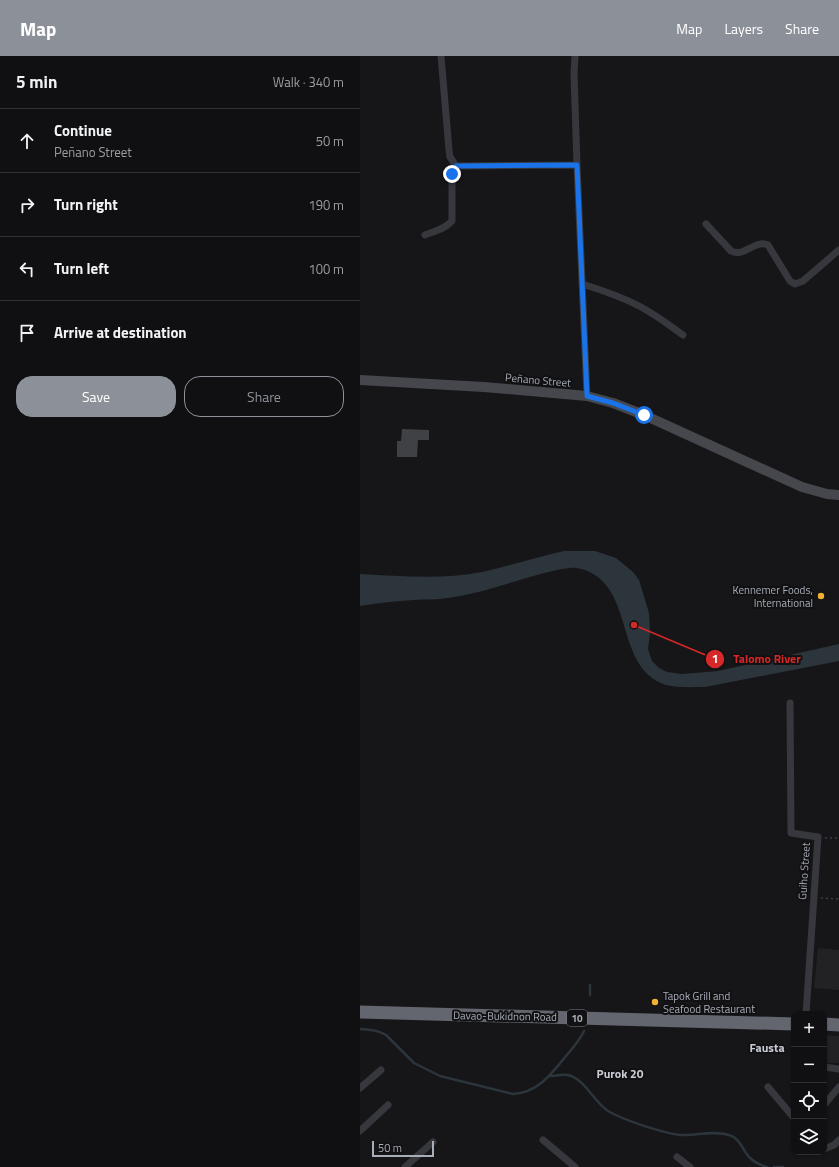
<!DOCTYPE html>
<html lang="en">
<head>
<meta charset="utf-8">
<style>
	:root { --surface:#101012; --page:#1e1e20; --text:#f1f3f6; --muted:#9c9d9f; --line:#303032; --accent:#8c9099 }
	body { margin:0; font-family:"Titillium Web",sans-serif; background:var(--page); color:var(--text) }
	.controls { position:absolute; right:12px; bottom:12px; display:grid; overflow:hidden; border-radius:8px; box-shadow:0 1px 3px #0004 }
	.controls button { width:36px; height:36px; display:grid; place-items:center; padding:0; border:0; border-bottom:1px solid var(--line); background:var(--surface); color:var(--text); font:20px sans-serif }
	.scale { position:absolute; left:12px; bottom:10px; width:62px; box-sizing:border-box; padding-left:4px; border:2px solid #a8adb8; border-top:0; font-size:11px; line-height:14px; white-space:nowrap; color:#a8adb8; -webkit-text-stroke:3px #111113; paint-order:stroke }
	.stop { position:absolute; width:12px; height:12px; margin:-9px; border:3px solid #1a73e8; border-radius:50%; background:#fff }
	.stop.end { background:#1a73e8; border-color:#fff; box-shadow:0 1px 4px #0008 }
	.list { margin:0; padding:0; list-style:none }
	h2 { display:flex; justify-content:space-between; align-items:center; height:52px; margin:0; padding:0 16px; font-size:17px }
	h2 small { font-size:13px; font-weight:400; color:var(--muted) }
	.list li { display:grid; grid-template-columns:26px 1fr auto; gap:12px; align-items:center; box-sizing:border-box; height:64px; padding:0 16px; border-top:1px solid var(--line) }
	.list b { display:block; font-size:15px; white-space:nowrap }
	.list p { margin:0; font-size:13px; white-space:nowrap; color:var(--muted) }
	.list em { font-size:13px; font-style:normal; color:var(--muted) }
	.actions { display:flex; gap:8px; padding:12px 16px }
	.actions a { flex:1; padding:9px 0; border:1px solid var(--accent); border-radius:16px; text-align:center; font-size:14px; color:var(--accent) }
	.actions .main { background:var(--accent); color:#fff }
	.icon { flex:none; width:22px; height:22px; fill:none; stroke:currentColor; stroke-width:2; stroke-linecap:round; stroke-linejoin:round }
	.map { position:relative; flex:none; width:479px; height:1111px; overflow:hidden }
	header { display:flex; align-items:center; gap:24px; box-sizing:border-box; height:56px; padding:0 20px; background:var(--accent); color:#fff }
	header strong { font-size:19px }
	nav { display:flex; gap:22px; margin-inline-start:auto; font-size:14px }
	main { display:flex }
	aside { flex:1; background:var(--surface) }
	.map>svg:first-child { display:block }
</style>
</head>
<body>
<header>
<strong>Map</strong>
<nav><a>Map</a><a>Layers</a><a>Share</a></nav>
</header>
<main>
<aside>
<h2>5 min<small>Walk · 340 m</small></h2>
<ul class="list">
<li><svg class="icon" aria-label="ahead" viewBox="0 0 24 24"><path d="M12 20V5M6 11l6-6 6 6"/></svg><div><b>Continue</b><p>Peñano Street</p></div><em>50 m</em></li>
<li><svg class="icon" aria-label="right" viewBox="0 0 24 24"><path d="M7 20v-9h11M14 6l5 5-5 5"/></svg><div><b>Turn right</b></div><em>190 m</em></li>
<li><svg class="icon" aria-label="left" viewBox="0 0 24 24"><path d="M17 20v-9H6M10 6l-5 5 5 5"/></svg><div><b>Turn left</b></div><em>100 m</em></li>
<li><svg class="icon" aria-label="arrive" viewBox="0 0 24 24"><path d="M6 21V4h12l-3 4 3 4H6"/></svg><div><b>Arrive at destination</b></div></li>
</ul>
<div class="actions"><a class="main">Save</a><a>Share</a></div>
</aside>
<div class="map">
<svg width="479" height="1111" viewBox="0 0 479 1111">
	<rect width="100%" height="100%" fill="#161618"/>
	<!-- built -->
	<path fill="#222225" d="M458,892L479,894V934L454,932Z
		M464,979L479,980V1007H464Z"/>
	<!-- water -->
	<path fill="#2c353c" d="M204,495H235L256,502L273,516L279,524L289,557L290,577L288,593L292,605L299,612L307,616L322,618L358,615L479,588V605L345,631C332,631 318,632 306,629C251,611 278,524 217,512C209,510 179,518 170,521C143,529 116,538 88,542C77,544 65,543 54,544C36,545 18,547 0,550V518C40,520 82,524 122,516C149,510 177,501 204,495Z"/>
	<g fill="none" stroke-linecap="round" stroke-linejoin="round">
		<!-- stream -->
		<path stroke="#2c353c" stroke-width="2.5" d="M230,939V929
			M0,973C10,974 17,974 26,979L54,1007L80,1020L153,1038C178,1037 192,1017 206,1000C213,992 220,984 224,975
			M190,1020C195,1020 202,1018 208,1019C225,1023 233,1045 248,1055C263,1064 303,1077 320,1079C336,1080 354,1074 369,1079C380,1082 382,1093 389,1101C394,1106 400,1109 407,1111
			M414,1111H423"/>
	</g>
	<!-- building -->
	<path fill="#404145" d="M42,373L69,374V384H58L57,401H37V385H41Z"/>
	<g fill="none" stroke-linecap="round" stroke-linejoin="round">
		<!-- path -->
		<path stroke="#3d3f44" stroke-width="1.5" stroke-dasharray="2 3" stroke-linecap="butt" d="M465,782H479
			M461,842L479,843"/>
		<!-- street -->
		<path stroke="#37383d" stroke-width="7" d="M81,0L89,94L90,101L96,110
			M215,0L214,18L217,109L227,340
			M96,110L217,109
			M346,168L371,195C384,202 395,183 408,189L430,225L435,228L443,225L479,194
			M65,179C75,175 85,173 92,165V118L96,110
			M222,228C242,234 262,241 281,251C296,259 309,269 323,279
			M430,647L431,777L458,781L446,958
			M464,1011L479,1013
			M408,1031L434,1062
			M0,1032L21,1014
			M464,1049L479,1031
			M0,1075L28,1049
			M183,1084L215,1111
			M464,1093L474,1089L479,1084
			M317,1101L330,1111
			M45,1111L73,1086"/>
		<!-- secondary -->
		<path stroke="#45474d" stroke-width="10" d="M0,324L124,331L227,340L253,347L284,359L442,431L467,438L479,439"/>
		<!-- highway -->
		<path stroke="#63666e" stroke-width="13" d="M0,956L434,968
			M464,968L479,969"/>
	</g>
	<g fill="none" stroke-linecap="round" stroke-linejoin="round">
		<!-- route -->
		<path stroke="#1a73e8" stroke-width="5" d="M92,118L96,110L217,109L227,340L253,347L284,359"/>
	</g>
	<!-- markers -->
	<g fill="#f2b134" stroke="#111113" stroke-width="1.5">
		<circle cx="461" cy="540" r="4"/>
		<circle cx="295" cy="946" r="4"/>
	</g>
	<g text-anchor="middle" stroke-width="4" stroke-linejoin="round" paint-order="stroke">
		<!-- shield labels -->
		<rect fill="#111113" stroke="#7b7e86" stroke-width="1" x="207" y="954" width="20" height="16" rx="3"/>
		<g font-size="10" font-weight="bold" fill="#a8adb8">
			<text x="217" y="966">10</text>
		</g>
		<!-- street labels -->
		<g font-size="11" fill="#a8adb8" stroke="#111113">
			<text transform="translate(178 324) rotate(5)" y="4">Peñano Street</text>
			<text transform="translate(444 815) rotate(-86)" y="4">Guiho Street</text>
			<text transform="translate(145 960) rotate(1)" y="4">Davao-Bukidnon Road</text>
		</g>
		<!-- poi labels -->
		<g font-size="11" fill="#a8adb8" stroke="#111113" text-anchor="end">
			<text x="453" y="538">Kennemer Foods,<tspan x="453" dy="13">International</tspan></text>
			<text x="303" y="944" text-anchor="start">Tapok Grill and<tspan x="303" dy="13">Seafood Restaurant</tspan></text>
		</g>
		<!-- neighbourhood labels -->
		<g font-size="12" font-weight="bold" fill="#c9ccd4" stroke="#111113">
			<text x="407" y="996">Fausta</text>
			<text x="260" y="1022">Purok 20</text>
		</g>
	</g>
	<!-- callouts -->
	<path fill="none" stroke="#d62828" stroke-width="1.5" d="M274 569L355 603"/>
	<g fill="#d62828" stroke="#111113" stroke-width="1.5">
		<circle cx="274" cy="569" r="4"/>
		<circle cx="355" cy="603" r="10"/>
	</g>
	<g font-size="12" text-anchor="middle" font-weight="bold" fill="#fff">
		<text x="355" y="607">1</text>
	</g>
	<g font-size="12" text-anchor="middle" font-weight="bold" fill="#d62828" stroke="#111113" stroke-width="4" stroke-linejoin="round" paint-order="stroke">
		<text x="407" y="607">Talomo River</text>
	</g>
</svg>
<div class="controls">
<button>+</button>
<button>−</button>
<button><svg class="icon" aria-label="locate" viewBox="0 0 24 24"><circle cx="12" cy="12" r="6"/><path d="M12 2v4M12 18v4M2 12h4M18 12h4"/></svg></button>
<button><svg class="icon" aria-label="layers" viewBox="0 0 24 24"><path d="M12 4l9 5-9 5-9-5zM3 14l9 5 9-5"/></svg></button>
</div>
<div class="scale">50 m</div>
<div class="stop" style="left:284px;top:359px"></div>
<div class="stop end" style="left:92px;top:118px"></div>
</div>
</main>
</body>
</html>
